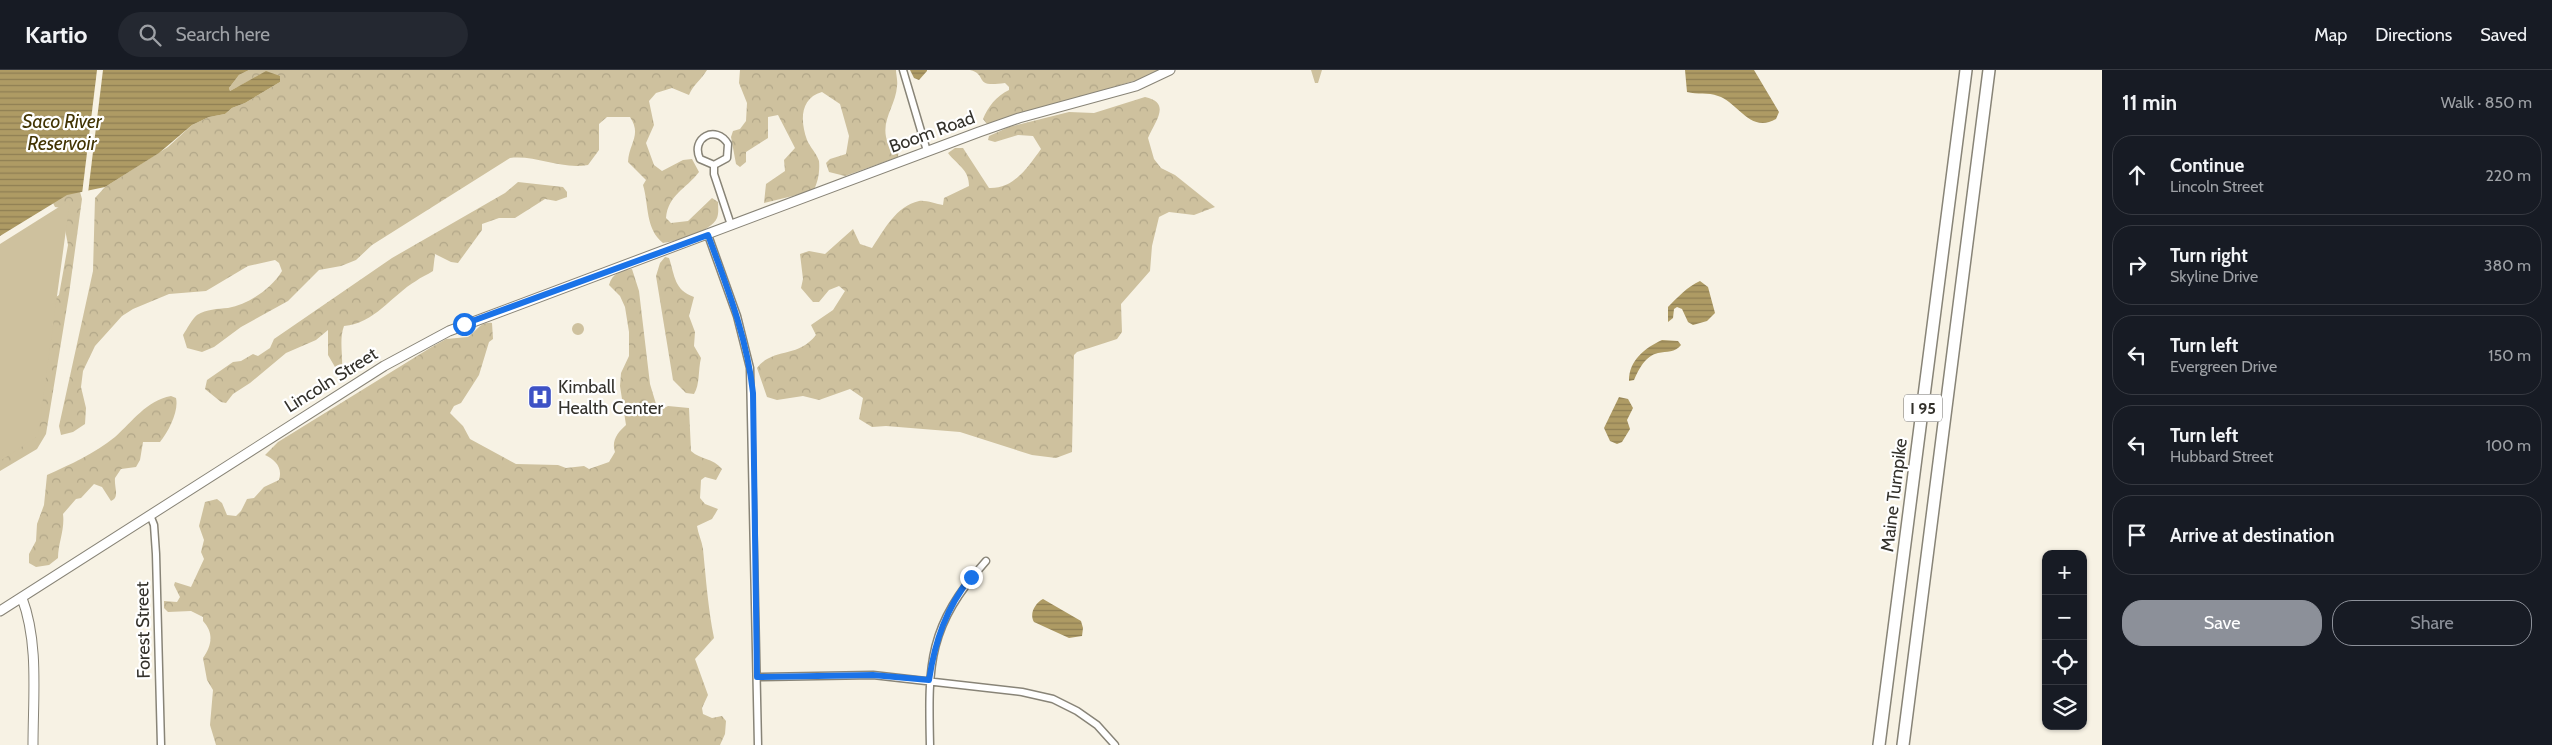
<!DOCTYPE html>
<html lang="en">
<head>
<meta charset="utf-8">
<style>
	:root { --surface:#171b24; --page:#242831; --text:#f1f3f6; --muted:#9ea1a6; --line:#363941; --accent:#8c9099 }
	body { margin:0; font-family:Cabin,sans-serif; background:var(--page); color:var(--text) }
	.controls { position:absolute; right:15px; bottom:15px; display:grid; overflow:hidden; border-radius:10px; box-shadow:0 1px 4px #0004 }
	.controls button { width:45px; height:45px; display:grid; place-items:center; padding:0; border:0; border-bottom:1px solid var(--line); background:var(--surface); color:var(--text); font:25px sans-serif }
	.stop { position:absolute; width:15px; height:15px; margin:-11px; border:4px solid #1a73e8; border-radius:50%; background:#fff }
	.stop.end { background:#1a73e8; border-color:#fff; box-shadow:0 1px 5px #0008 }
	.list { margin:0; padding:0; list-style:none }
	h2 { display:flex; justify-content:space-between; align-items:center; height:65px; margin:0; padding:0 20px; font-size:21px }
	h2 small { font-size:16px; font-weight:400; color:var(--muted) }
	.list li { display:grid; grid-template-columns:32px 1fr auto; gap:15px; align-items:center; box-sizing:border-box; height:80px; margin:0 10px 10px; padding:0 10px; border:1px solid var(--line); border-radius:20px }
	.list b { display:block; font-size:19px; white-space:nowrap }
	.list p { margin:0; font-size:16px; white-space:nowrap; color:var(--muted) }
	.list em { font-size:16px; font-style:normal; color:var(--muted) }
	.actions { display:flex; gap:10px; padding:15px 20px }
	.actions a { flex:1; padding:11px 0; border:1px solid var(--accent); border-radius:20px; text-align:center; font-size:18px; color:var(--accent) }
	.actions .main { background:var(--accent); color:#fff }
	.icon { flex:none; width:28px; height:28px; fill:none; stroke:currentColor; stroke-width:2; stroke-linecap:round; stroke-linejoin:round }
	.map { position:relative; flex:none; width:2102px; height:675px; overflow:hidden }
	header { display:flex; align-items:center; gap:30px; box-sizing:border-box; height:70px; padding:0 25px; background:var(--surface); border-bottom:1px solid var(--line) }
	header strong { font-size:24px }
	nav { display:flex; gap:28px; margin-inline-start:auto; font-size:18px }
	.search { width:350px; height:45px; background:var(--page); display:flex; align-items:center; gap:12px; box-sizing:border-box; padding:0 18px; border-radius:28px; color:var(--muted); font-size:19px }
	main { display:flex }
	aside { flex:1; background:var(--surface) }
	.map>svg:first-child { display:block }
</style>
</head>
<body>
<header>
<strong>Kartio</strong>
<div class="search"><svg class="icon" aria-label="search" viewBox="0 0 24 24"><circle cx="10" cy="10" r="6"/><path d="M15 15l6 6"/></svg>Search here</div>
<nav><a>Map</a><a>Directions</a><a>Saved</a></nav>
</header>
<main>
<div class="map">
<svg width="2102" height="675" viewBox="0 0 2102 675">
	<defs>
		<pattern id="forest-crowns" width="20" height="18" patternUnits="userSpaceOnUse" patternTransform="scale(1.25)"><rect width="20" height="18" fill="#cec19e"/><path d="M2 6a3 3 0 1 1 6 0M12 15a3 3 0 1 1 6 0" fill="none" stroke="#b1a688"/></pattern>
		<pattern id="water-rules" width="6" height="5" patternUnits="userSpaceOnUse" patternTransform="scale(1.25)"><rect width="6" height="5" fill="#ae9b64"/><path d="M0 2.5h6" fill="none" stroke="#8e7f53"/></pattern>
	</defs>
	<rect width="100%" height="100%" fill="#f7f2e4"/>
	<!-- forest -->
	<path fill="url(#forest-crowns)" d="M249,0H707C701,10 693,15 689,25L672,18L656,23L649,31L654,55L646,73L654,95L662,101L683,90L692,89L699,102C686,119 668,125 666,148L671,153L688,151L712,128L718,132C718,137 719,143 717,148C711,162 676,171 663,173C645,159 649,135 643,115L646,110L628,92C629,73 642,65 630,47H607L599,54V80L588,95C561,100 537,85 510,88L372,175L356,190L341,196L319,200L288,231L241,257L214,277L202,282L187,278L183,265C187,259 192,249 197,245C207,239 217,239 228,238C249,234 271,219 282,201L279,193L275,190L248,196L206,221L169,224L133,239L122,246L95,276L83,301L81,317L86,338L85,354L73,362L61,365L59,356L93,201L95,128L105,117L168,77L192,55L209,47L225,44L232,38L245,33L280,12L252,9L230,21L229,18L239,5Z
		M740,0H896C896,5 898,11 897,16C896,36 879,52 888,73L894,74L899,78L898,87L845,106L829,102L826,93L830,89L846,84L849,66L840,34L822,22C800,28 800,51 807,70C810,77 817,84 819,91C820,101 818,113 813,121L764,133L766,114L785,101L784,90L795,78L778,45L768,47V68L746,82V92L740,97L736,94L731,67L733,61L740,59L746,51L747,33L739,13Z
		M970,0H1160L1137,10L987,54L983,49C988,37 996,26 1009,20V17L1005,13C972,18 989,5 970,0Z
		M1311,0H1322L1318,13H1315Z
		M1145,27C1172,33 1155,51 1148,68L1154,89L1161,98L1175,105L1215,137L1194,145L1169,142L1159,147L1152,176L1150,201L1121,234L1122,262L1117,269L1077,282L1074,285L1072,382L1056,388L1032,385L960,362L886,356L872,357L859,349L863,328L850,319L819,330L803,326L777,330L767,327L757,298C773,277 797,289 816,265L811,255L833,240L845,221L839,216L829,220L819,232H813L801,218L803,209L800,184L809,181L825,184L853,159L860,174L872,178C884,160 896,136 919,131C926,130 936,134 943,135L944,128L969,116C969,99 957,95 948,83L955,78H963L989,118C1014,119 1028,97 1041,79L1033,66L1018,65L995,72L988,70L989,66L1009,57L1069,42L1094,43Z
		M518,112L563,117L567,122V127L556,131L545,129L515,148H499L482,154V160L458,193L451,192L435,184L433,201C427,205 421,207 416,211C392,225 374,254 344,256C339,269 343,285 342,299L335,297L328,285V260L316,270L286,283L250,313L233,324L226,333L221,332L205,319L207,310L233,292L241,291L253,284L258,286L270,278L274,269L392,188L505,123Z
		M79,118L82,129L69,224L46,364L37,379L0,401V267L59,225L68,175L61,138L55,137L52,131Z
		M665,187L669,188C675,206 674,220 694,227L689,246L695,262L694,276L701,288C698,300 700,315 694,324L686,323L673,310L656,206L660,193Z
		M632,199L639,221L650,314L656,334L662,339L668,336L689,338L691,381C701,390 713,388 722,399L716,410L705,407L701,410L700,428L705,434L718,439L712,449L697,456C698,464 702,471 703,479C706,509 708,538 714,568L695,589L708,625L702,638L703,644L712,648L722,646L726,651L725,664L720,675H216L210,655L213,620L207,610L203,588C212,575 214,563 203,551V547L191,541L168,542L164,538V531L177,532L180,527L174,515L175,512L191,517L204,489L201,482L204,470L199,456L205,432L217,429L222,433L227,445L236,446L241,441L247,429L254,428L264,417L279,410C283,397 275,390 265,385L278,372L430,278L446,269L468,267C476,262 480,251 492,253L493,269L489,272L479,305L461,333L454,336L450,343L463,356L470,369L516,394L558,395L566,398L584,396L589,399L609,392L615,382C611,371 618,362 626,355L620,316L621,303L629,286V262L625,237L620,226L609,215C612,203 622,200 632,199Z
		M171,326L176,328C179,341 169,361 160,372H143L140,390L136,397L121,399L115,408C114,417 120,428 111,431L102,417L94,414L81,428L76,429L63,444C65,460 58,473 58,488L49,495L36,497L29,493V484L36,471L37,454L44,435L47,405C71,394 94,384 115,367C133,351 146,331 171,326Z"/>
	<!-- green -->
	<path fill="#cec19e" d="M70,130L38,366L0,391V174Z
		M572 259a6 6 0 1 1 12 0a6 6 0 1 1-12 0Z"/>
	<!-- water -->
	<path fill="url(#water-rules)" d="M0,0H249L239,5L229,18L230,21L266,1L280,6V12L245,33L232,38L225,44L209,47L192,55L159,83L105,117L67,125L0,166Z
		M910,0H927V1L919,10L914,8Z
		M1685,0H1754L1779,42L1776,49C1750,64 1738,32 1718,26C1708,22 1697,25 1687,22Z
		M1700,211L1708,217L1715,243L1707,251L1693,255L1688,252L1682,239L1677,237L1674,239L1673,248L1668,252V237C1677,228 1688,216 1700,211Z
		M1662,270L1678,271L1681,275C1675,283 1667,281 1658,283C1645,286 1639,299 1634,310L1629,311C1629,290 1645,278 1662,270Z
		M1619,327L1628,329L1633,338L1627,350L1630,359L1622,372L1617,374L1610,371L1604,358Z
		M1043,529L1081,551L1083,558L1082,566L1069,568L1034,552C1029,544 1035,533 1043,529Z"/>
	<!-- pier -->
	<path fill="#f7f2e4" d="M97,0H103L88,123L84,124H82Z"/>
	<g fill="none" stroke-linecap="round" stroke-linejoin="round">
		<defs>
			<path id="street" d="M903,0L927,81
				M714,95L700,89C690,68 716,54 728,74L727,88L714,95V104L731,155
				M708,165L737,246L750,298L758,675
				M150,445L154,455L156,484L161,675
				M757,607L873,605L1022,622L1053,629L1077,641L1097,655L1115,675
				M930,675C928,592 928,556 986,491"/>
			<path id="secondary" d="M22,528C39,573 33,627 33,675
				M0,541L384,296L449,261L979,62L1019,48L1136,16L1170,0"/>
			<path id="highway" d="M1879,675L1966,0
				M1903,675L1989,0"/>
		</defs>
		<!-- street casing -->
		<use href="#street" stroke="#888477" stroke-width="9"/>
		<!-- secondary casing -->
		<use href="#secondary" stroke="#888477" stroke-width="11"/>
		<!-- highway casing -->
		<use href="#highway" stroke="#888477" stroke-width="14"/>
		<!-- street -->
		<use href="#street" stroke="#fff" stroke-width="6"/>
		<!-- secondary -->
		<use href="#secondary" stroke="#fff" stroke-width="9"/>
		<!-- highway -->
		<use href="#highway" stroke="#fff" stroke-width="11"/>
	</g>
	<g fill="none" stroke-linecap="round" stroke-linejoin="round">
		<!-- route -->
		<path stroke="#1a73e8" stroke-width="6" d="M464,254L708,165C727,217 747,267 753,323L757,607L873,605L929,610C935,571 946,538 971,507"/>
	</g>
	<!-- icons -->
	<defs>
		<symbol id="hospital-square" viewBox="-11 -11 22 22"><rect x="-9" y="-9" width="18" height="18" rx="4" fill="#3e52c5" stroke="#fff"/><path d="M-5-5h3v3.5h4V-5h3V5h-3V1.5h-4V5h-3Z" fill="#fff"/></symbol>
	</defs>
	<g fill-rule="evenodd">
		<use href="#hospital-square" x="526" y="313" width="28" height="28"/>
	</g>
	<g text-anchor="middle" stroke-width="4.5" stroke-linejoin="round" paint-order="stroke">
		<!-- shield labels -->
		<rect fill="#fff" stroke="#706f6b" stroke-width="1" x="1904" y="324.5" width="38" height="27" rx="4"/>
		<g font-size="16" font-weight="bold" fill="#33312b">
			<text x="1923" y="344">I 95</text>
		</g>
		<!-- street labels -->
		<g font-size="18" fill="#33312b" stroke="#fff">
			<text transform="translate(932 62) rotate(-20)" y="6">Boom Road</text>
			<text transform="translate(331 310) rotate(-32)" y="6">Lincoln Street</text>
			<text transform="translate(1894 425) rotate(-83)" y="6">Maine Turnpike</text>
			<text transform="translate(143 560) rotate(-91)" y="6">Forest Street</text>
		</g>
		<!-- poi labels -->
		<g font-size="18" fill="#33312b" stroke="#fff" text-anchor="start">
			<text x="558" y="323">Kimball<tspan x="558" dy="21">Health Center</tspan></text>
		</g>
		<!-- water labels -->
		<g font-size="19" font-style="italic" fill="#413303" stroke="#fff">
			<text x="62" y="58">Saco River<tspan x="62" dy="22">Reservoir</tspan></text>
		</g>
	</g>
</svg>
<div class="controls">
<button>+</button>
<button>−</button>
<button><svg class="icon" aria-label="locate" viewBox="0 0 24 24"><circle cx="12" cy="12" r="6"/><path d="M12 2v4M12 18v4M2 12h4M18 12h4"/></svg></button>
<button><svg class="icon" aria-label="layers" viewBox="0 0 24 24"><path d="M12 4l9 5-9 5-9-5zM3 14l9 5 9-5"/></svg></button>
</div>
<div class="stop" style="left:464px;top:254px"></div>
<div class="stop end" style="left:971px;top:507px"></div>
</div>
<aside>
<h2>11 min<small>Walk · 850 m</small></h2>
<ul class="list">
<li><svg class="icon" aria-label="ahead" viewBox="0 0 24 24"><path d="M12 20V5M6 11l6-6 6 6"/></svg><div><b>Continue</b><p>Lincoln Street</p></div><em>220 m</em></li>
<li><svg class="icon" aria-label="right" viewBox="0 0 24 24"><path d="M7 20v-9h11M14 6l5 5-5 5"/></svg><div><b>Turn right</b><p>Skyline Drive</p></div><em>380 m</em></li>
<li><svg class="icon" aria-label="left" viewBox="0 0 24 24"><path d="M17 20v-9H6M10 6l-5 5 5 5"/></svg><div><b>Turn left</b><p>Evergreen Drive</p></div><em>150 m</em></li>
<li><svg class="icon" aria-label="left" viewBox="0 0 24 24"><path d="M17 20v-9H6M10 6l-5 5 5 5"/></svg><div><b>Turn left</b><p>Hubbard Street</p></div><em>100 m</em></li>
<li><svg class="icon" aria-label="arrive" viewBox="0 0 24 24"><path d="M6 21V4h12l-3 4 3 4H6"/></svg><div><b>Arrive at destination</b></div></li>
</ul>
<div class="actions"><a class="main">Save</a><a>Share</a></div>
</aside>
</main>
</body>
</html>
